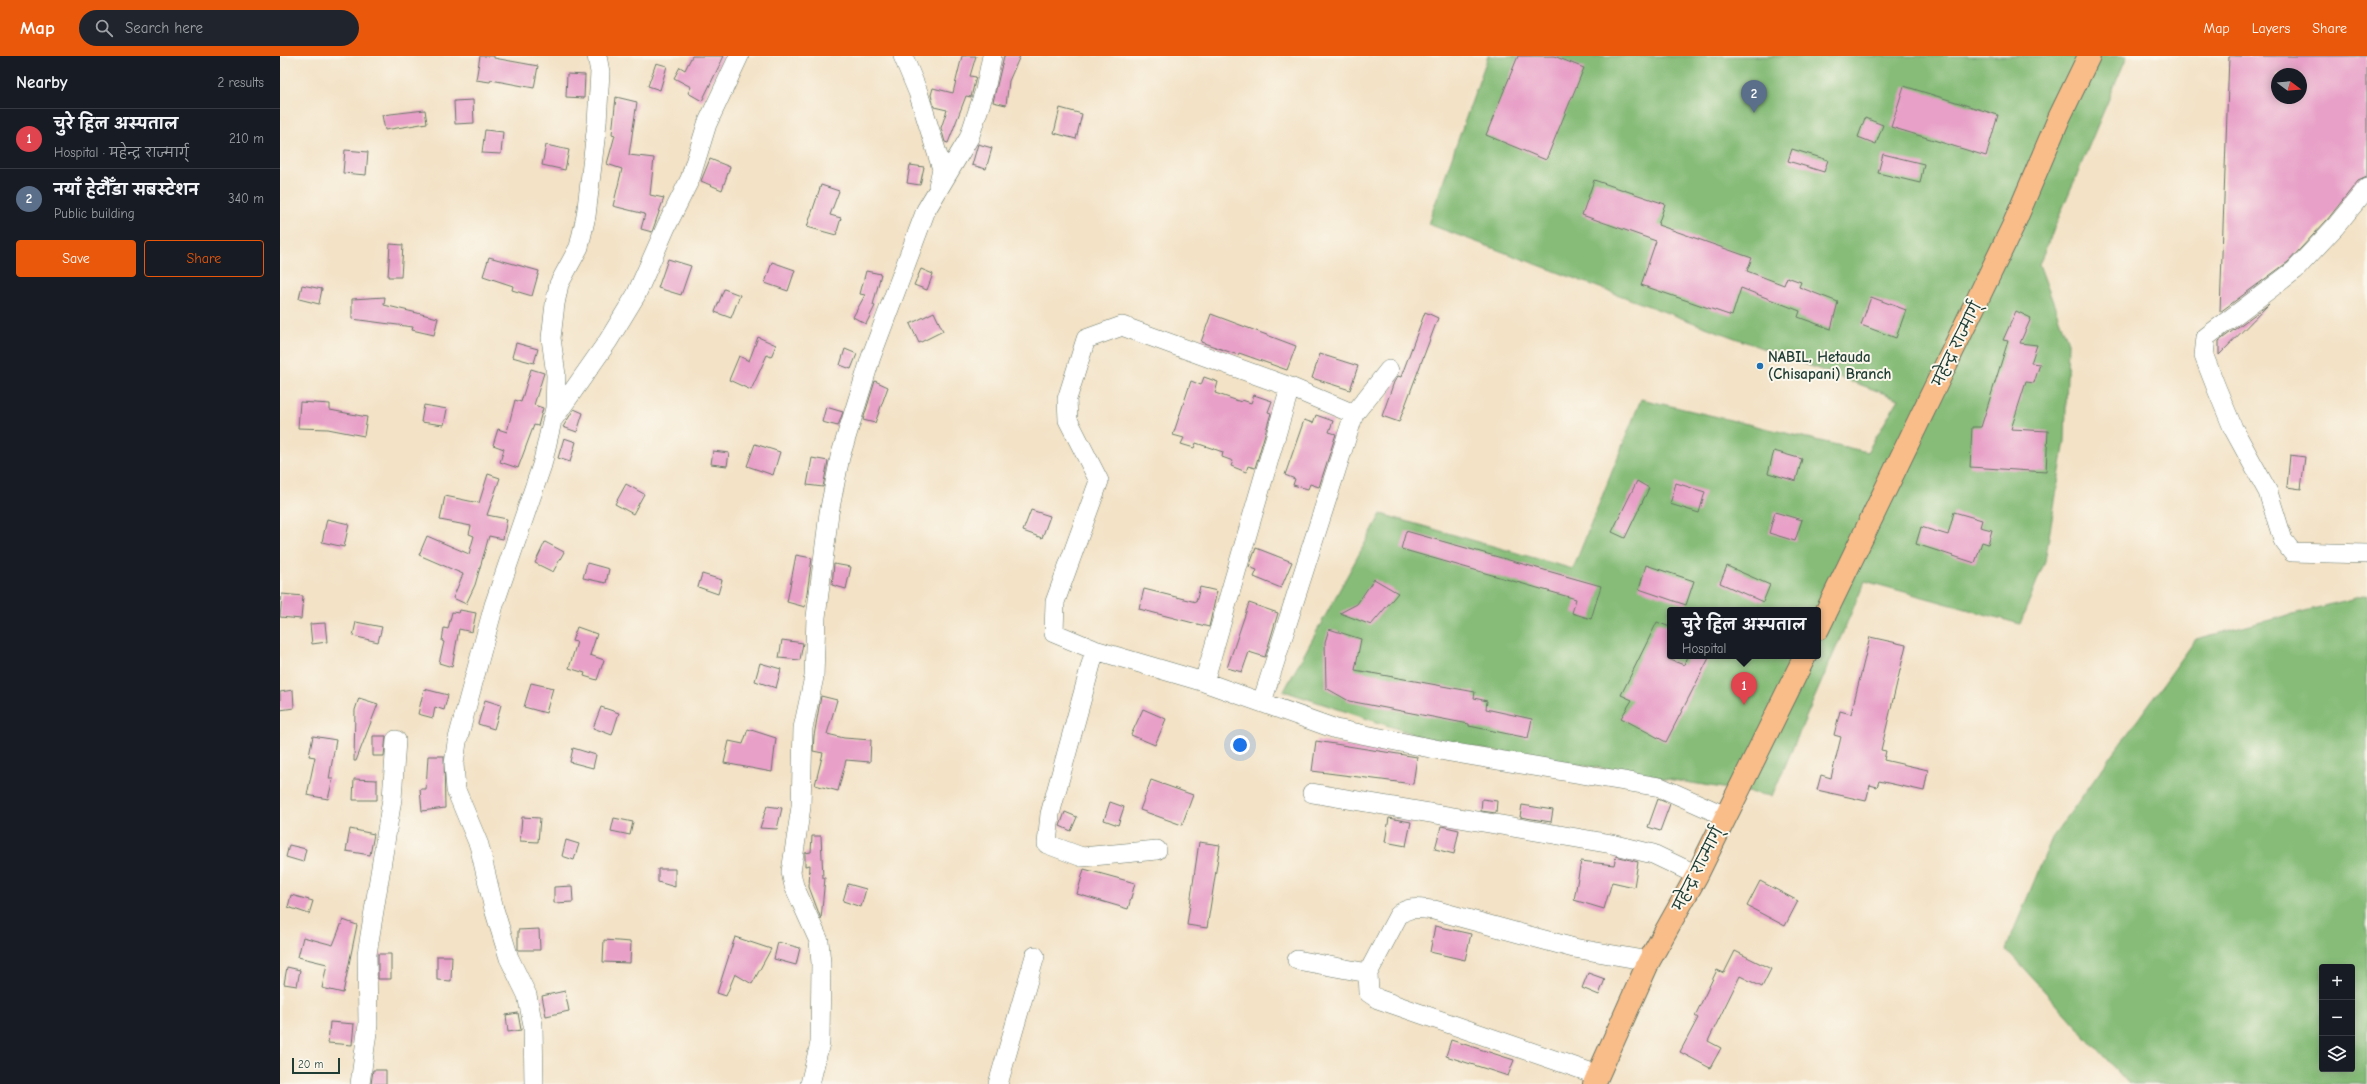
<!DOCTYPE html>
<html lang="en">
<head>
<meta charset="utf-8">
<style>
	:root { --surface:#171b24; --page:#20242c; --text:#f1f3f6; --muted:#9ea1a6; --line:#363941; --accent:#ea580c }
	body { margin:0; font-family:"Comic Neue","Playpen Sans Deva",sans-serif; background:var(--page); color:var(--text) }
	.controls { position:absolute; right:12px; bottom:12px; display:grid; overflow:hidden; border-radius:4px; box-shadow:0 2px 10px #0003 }
	.controls button { width:36px; height:36px; display:grid; place-items:center; padding:0; border:0; border-bottom:1px solid var(--line); background:var(--surface); color:var(--text); font:20px sans-serif }
	.compass { position:absolute; left:1991px; top:12px; width:36px; height:36px; border-radius:50%; background:var(--surface); box-shadow:0 2px 10px #0003; rotate:106deg }
	.scale { position:absolute; left:12px; bottom:10px; width:48px; box-sizing:border-box; padding-left:4px; border:2px solid #1f3d34; border-top:0; font-size:11px; line-height:14px; white-space:nowrap; color:#1f3d34; -webkit-text-stroke:3px #fbf7ec; paint-order:stroke }
	.you { position:absolute; left:960px; top:689px; width:14px; height:14px; margin:-10px; border:3px solid #fff; border-radius:50%; background:#1a73e8; box-shadow:0 0 0 6px #1a73e833 }
	.badge { display:grid; place-items:center; width:26px; height:26px; border-radius:50%; background:var(--accent); color:#fff; font-size:13px; font-weight:700 }
	.pin { position:absolute; translate:-50% -33px; filter:drop-shadow(0 1px 2px #0008) }
	.pin::after { content:''; position:absolute; top:21px; width:14px; height:12px; background:inherit; clip-path:polygon(0 0,100% 0,50% 100%) }
	.popup { position:absolute; left:1387px; top:551px; width:154px; height:52px; box-sizing:border-box; display:grid; place-content:center; border-radius:4px; background:var(--surface); filter:drop-shadow(0 1px 3px #0005); font-size:13px; white-space:nowrap; color:var(--muted) }
	.popup b { font-size:15px; color:var(--text) }
	.popup::after { content:''; position:absolute; left:50%; top:100%; margin-left:-8px; border:8px solid transparent; border-top-color:var(--surface) }
	.list { margin:0; padding:0; list-style:none }
	h2 { display:flex; justify-content:space-between; align-items:center; height:52px; margin:0; padding:0 16px; font-size:17px }
	h2 small { font-size:13px; font-weight:400; color:var(--muted) }
	.list li { display:grid; grid-template-columns:26px 1fr auto; gap:12px; align-items:center; box-sizing:border-box; height:60px; padding:0 16px; border-top:1px solid var(--line) }
	.list b { display:block; font-size:15px; white-space:nowrap }
	.list p { margin:0; font-size:13px; white-space:nowrap; color:var(--muted) }
	.list em { font-size:13px; font-style:normal; color:var(--muted) }
	.actions { display:flex; gap:8px; padding:12px 16px }
	.actions a { flex:1; padding:9px 0; border:1px solid var(--accent); border-radius:4px; text-align:center; font-size:14px; color:var(--accent) }
	.actions .main { background:var(--accent); color:#fff }
	.icon { flex:none; width:22px; height:22px; fill:none; stroke:currentColor; stroke-width:2; stroke-linecap:round; stroke-linejoin:round }
	.map { position:relative; flex:none; width:2087px; height:1028px; overflow:hidden }
	header { display:flex; align-items:center; gap:24px; box-sizing:border-box; height:56px; padding:0 20px; background:var(--accent); color:#fff }
	header strong { font-size:19px }
	nav { display:flex; gap:22px; margin-inline-start:auto; font-size:14px }
	.search { width:280px; height:36px; background:var(--page); display:flex; align-items:center; gap:10px; box-sizing:border-box; padding:0 14px; border-radius:22px; color:var(--muted); font-size:15px }
	main { display:flex }
	aside { flex:1; background:var(--surface) }
	.map>svg:first-child { display:block }
</style>
</head>
<body>
<header>
<strong>Map</strong>
<div class="search"><svg class="icon" aria-label="search" viewBox="0 0 24 24"><circle cx="10" cy="10" r="6"/><path d="M15 15l6 6"/></svg>Search here</div>
<nav><a>Map</a><a>Layers</a><a>Share</a></nav>
</header>
<main>
<aside>
<h2>Nearby<small>2 results</small></h2>
<ul class="list">
<li><span class="badge" style="background:#e0444e">1</span><div><b>चुरे हिल अस्पताल</b><p>Hospital · महेन्द्र राज्मार्ग्</p></div><em>210 m</em></li>
<li><span class="badge" style="background:#5c6f8a">2</span><div><b>नयाँ हेटौँडा सबस्टेशन</b><p>Public building</p></div><em>340 m</em></li>
</ul>
<div class="actions"><a class="main">Save</a><a>Share</a></div>
</aside>
<div class="map">
<svg width="2087" height="1028" viewBox="0 0 2087 1028">
	<rect width="100%" height="100%" fill="#fbf7ec"/>
	<filter id="ink" filterUnits="userSpaceOnUse"><feTurbulence type="fractalNoise" baseFrequency=".025" numOctaves="2"/><feDisplacementMap in="SourceGraphic" scale="8" xChannelSelector="R" yChannelSelector="G"/><feConvolveMatrix kernelMatrix="1 2 1 2 8 2 1 2 1" color-interpolation-filters="sRGB"/></filter>
	<filter id="wash" filterUnits="userSpaceOnUse"><feTurbulence type="fractalNoise" baseFrequency=".012" numOctaves="4" result="noise"/><feDisplacementMap in="SourceGraphic" scale="16" xChannelSelector="R" yChannelSelector="G"/><feGaussianBlur stdDeviation="0.9" result="paint"/><feColorMatrix in="noise" values="0 0 0 0 0 0 0 0 0 0 0 0 0 0 0 0 0 1.4 0 .05"/><feComposite in="paint" operator="in"/></filter>
	<g filter="url(#wash)">
		<rect width="100%" height="100%" fill="#f3e2c6"/>
		<!-- forest -->
		<path fill="#86bc78" stroke="#527c56" fill-rule="evenodd" d="M1208,0H1847L1759,208L1788,287L1785,385L1765,505L1740,568L1585,525L1492,740L1157,686L1004,635L1101,458L1293,513L1361,343L1587,396L1619,343L1148,168ZM1390,554H1538V600H1390Z
			M2087,539V1028H1849L1726,893L1772,782L1916,583ZM2042,911H2072V1013H2042Z"/>
		<g id="blocks">
			<!-- building -->
			<path fill="#e8a0c8" fill-rule="evenodd" d="M200,0H214V2L258,10L254,32L211,24L210,26L196,24Z
				M412,0H444L422,45L408,37L411,31L394,22L400,11L405,14Z
				M682,0H696L690,20L696,21L691,41L686,40L668,87L665,86L661,72L667,54L654,51L651,39L653,32L673,37Z
				M724,0H740L729,25L726,49L713,46Z
				M1238,0H1274L1304,12L1266,104L1206,79Z
				M1949,0H2087V121L2078,125L2047,164L2008,206L1940,256ZM1997,18H2021V42H1997Z
				M376,7L387,10L380,34L368,30Z
				M287,18L305,19L304,42L286,41Z
				M1624,30L1718,59L1706,100L1611,71Z
				M336,41L357,46L349,99L374,102L370,139L384,142L372,176L361,173L365,158L333,150L342,113L327,108L335,79L332,78Z
				M193,44L194,67L175,68L174,45Z
				M780,52L802,58L796,83L774,77Z
				M145,54L147,67L105,74L102,59Z
				M1585,62L1603,69L1596,88L1578,81Z
				M205,74L223,76L221,98L202,97Z
				M698,88L712,92L706,113L692,109Z
				M266,89L289,94L285,114L262,109Z
				M1512,93L1548,104L1544,116L1508,105Z
				M65,94L88,96L86,119L63,117Z
				M1603,98L1644,108L1640,127L1598,117Z
				M430,103L450,111L442,134L421,125Z
				M630,109L644,111L640,129L627,127Z
				M1314,124L1385,148L1378,169L1472,202L1467,215L1504,229L1507,221L1521,226L1519,231L1558,246L1551,273L1518,261L1520,255L1461,232L1452,260L1361,229L1376,185L1302,159Z
				M541,129L559,135L550,159L561,162L556,179L527,171Z
				M110,188L123,189L121,221H108Z
				M209,201L259,215L252,240L232,234L233,230L203,220Z
				M388,203L411,210L401,239L378,232Z
				M492,206L515,214L508,235L485,227Z
				M641,213L653,218L647,234L634,229Z
				M586,215L601,218L593,249L595,250L586,268L573,261L585,239L580,238Z
				M22,229L42,233L39,248L19,243Z
				M444,233L460,239L451,262L435,256Z
				M105,241L104,249L158,262L154,279L132,274L133,271L72,263V243Z
				M1591,241L1626,254L1616,282L1581,269Z
				M1989,248L1939,299V285Z
				M1736,255L1751,262L1740,287L1757,289L1751,307L1760,308L1754,327L1746,326L1731,373L1768,375L1766,416L1690,411L1692,371H1701L1728,285L1723,284Z
				M654,256L663,275L639,287L630,268Z
				M1145,256L1158,262L1119,366L1102,360L1114,326L1118,320L1121,321Z
				M931,258L1016,290L1007,314L959,297L958,299L921,286Z
				M478,281L496,289L491,301L487,299L471,334L449,324L459,300L469,305Z
				M236,287L258,293L254,307L232,301Z
				M565,293L577,298L571,313L560,309Z
				M1040,298L1078,310L1070,334L1032,322Z
				M251,313L264,317L254,349L263,352L258,370L254,369L238,412L220,406L224,393L213,389L218,373L227,376L235,344L241,346Z
				M924,321L938,326L935,337L961,346L962,344L971,347L974,339L992,345L988,356L991,357L975,412L968,410L966,416L951,410L953,405L942,401L943,396L916,387L914,392L901,388L904,382L893,379L911,325L921,329Z
				M595,325L608,331L595,367L583,364Z
				M20,346L50,348V354L87,361L84,380L48,373L18,372Z
				M144,349L167,353L164,369L141,366Z
				M546,351L563,356L558,370L542,366Z
				M294,353L303,357L297,376L283,371Z
				M1036,359L1053,365L1049,376L1056,378L1039,431L1030,428L1028,433L1013,429L1015,423L1005,419L1024,364L1033,367Z
				M284,382L296,386L290,406L278,402Z
				M475,388L500,396L493,419L467,410Z
				M433,395L449,397L447,410L431,408Z
				M1494,395L1522,403L1516,425L1488,417Z
				M2010,399L2025,401L2021,433L2007,431Z
				M532,402L548,405L543,431L527,429Z
				M208,418L220,422L207,459L227,463L223,483L209,480L195,529L186,548L173,542L183,518L139,499L147,480L189,498L194,480L189,478L191,470L160,464L165,440L199,447Z
				M1357,425L1369,432L1345,482L1332,476Z
				M1396,427L1425,436L1419,457L1390,448Z
				M346,428L364,438L353,458L335,448Z
				M751,454L770,460L762,482L743,475Z
				M1495,456L1522,464L1515,485L1489,477Z
				M1674,456L1702,464L1700,471L1712,474L1708,488L1702,486L1695,507L1636,488L1641,471L1668,479Z
				M47,463L69,468L64,491L42,486Z
				M1126,475L1321,530L1311,563L1292,557L1296,543L1121,493Z
				M265,486L284,496L273,516L255,507Z
				M976,492L1012,506L1001,532L974,521L977,514L969,511Z
				M516,499L532,502L525,551L507,546Z
				M307,507L329,513L326,527L303,522Z
				M554,508L571,511L566,533L552,529Z
				M1366,509L1414,525L1406,549L1359,533Z
				M1447,510L1490,529L1483,546L1440,527Z
				M422,518L442,524L438,538L418,531Z
				M1094,523L1118,537L1091,569L1060,557L1077,548Z
				M920,531L937,535L929,571L859,553L864,533L916,546Z
				M2,538L23,540L21,563L0,561Z
				M969,547L998,557L985,601L969,596L962,616L947,612Z
				M180,554L196,557L192,576L179,573L172,611L159,607L164,586L162,585L164,572L168,573L172,556L179,557Z
				M76,566L102,571L98,586L73,580Z
				M1377,566L1390,571L1388,603L1404,609L1407,600H1430L1386,686L1341,662L1352,644L1341,639Z
				M45,567L47,586L32,588L30,568Z
				M297,571L317,578L310,599L324,604L317,624L304,620L305,617L289,612L297,586L292,585Z
				M1049,573L1081,583L1075,614L1195,636L1194,642L1207,645L1206,653L1252,663L1248,682L1189,670V668L1069,645L1046,632L1045,586Z
				M1590,581L1626,589L1601,694L1606,695L1604,704L1648,714L1644,735L1599,725L1597,731L1590,729L1586,745L1537,734L1541,719L1551,722L1561,681L1554,679L1560,655L1571,658Z
				M502,584L523,587L520,604L499,602Z
				M480,607L501,613L496,632L475,625Z
				M251,627L273,632L266,657L244,651Z
				M144,633L168,639L164,654L155,651L153,662L138,658Z
				M13,634L14,652L0,654V636Z
				M541,640L557,644L547,678L564,682L591,684L590,706L566,704L558,735L535,729L543,697L533,695L534,680Z
				M79,642L98,648L76,705H74L75,654Z
				M205,644L221,649L214,673L198,668Z
				M321,651L339,657L332,679L313,672Z
				M863,653L886,663L875,689L851,679Z
				M468,673L496,682L492,716L444,707L449,685L463,688Z
				M33,680L56,684L49,723H53L48,743L27,739L35,701L29,700Z
				M93,680H106L104,700H93Z
				M1036,685L1137,701L1133,728L1032,715Z
				M293,692L316,699L313,712L290,706Z
				M148,700H164L165,752L142,755L140,733H146Z
				M74,723L97,724V744H73Z
				M871,724L913,739L902,769L860,754Z
				M1202,743L1217,745L1216,757L1201,755Z
				M1378,743L1390,748L1380,775L1368,771Z
				M830,746L844,751L838,769L824,764Z
				M1242,749L1273,754L1271,766L1240,761Z
				M487,750L502,752L497,773L480,772Z
				M785,756L797,761L791,775L780,770Z
				M242,761L260,762L258,786L240,785Z
				M334,762L353,766L350,779L331,775Z
				M1109,762L1131,766L1126,790L1105,786Z
				M1161,770L1179,774L1174,798L1155,793Z
				M70,773L94,778L90,799L66,795Z
				M532,780H541L543,822H545L541,863L529,831L530,809L525,810V797L531,796Z
				M286,784L299,788L294,804L282,800Z
				M919,786L940,789L927,872L907,869Z
				M9,789L26,793L23,806L6,801Z
				M1336,800L1358,806L1354,831L1332,826L1324,853L1294,844L1301,805L1334,809Z
				M378,813H395V831L378,826Z
				M804,813L855,827L848,853L797,838Z
				M1480,825L1518,845L1505,870L1467,850Z
				M568,828L586,833L581,851L563,845Z
				M292,830L293,846L274,847V831Z
				M11,839L33,845L29,858L8,851Z
				M63,864L77,869L63,937L42,932L47,908L18,901L23,881L53,889Z
				M1155,870L1191,878L1185,904L1150,896Z
				M259,873L260,894H238V874Z
				M455,881L491,893L472,928L455,918L446,940L437,937Z
				M324,884L351,886L350,907L323,906Z
				M498,886L520,892L516,909L494,903Z
				M1455,895L1491,913L1482,931L1460,920L1428,985L1441,992L1430,1012L1400,996L1418,962L1415,960L1437,914L1444,917Z
				M98,898H111V923H98Z
				M157,900H172L171,925L157,924Z
				M7,911L20,914L17,930L4,928Z
				M1308,917L1325,923L1319,939L1302,932Z
				M285,935L289,955L266,960L262,940Z
				M238,957L241,974L228,976L226,959Z
				M50,966L74,968L72,989L48,987Z
				M1171,984L1234,1004L1228,1020L1166,1000Z
				M93,1014H106V1028H91Z"/>
		</g>
	</g>
	<g filter="url(#ink)">
		<use href="#blocks" fill-opacity="0" stroke="#697767" stroke-width="1"/>
		<g fill="none" stroke-linecap="round" stroke-linejoin="round">
			<defs>
				<path id="street" d="M623,0L638,36L662,113L658,130
					M2087,132L2055,171L2015,214L1926,281L1924,300L1936,331L1953,372L1988,436L2003,484L2012,496L2087,498
					M1109,314L1074,358L1010,331L842,270L806,283L787,343L788,364L819,425L775,546L774,577L815,594L924,626L1056,673L1170,696L1380,731L1445,760
					M274,362L328,285L356,239L386,171L410,123L427,68L459,0
					M815,594L770,758L767,788L802,801L877,794
					M924,626L1010,331
					M982,646L1074,358
					M1032,737L1332,788L1373,798L1417,819
					M1017,904L1088,917L1118,860C1128,849 1141,853 1154,854L1294,892L1369,905
					M1088,917L1089,937L1098,943L1318,1019
					M80,1028L88,969L87,898L112,743L116,684
					M254,1028L253,969L247,939L229,902L214,853L199,789L176,734L174,708L177,686L214,549L262,409L275,352L276,319L271,282L275,248L279,228L299,191L306,160L317,67L320,16L317,0
					M530,1028L540,987L541,907L539,885L514,830L511,816L521,751L523,672L534,621L536,561L549,457L560,401L591,301L646,154L689,82L705,34L712,0
					M718,1028L755,900"/>
				<path id="highway" d="M1538,573L1733,170L1779,62L1809,0
					M1314,1028L1369,905L1417,819L1525,600"/>
			</defs>
			<!-- street casing -->
			<use href="#street" stroke="#697767" stroke-width="20"/>
			<!-- highway casing -->
			<use href="#highway" stroke="#697767" stroke-width="24"/>
			<!-- street -->
			<use href="#street" stroke="#fff" stroke-width="19"/>
			<!-- highway -->
			<use href="#highway" stroke="#f8bd89" stroke-width="22"/>
		</g>
	</g>
	<!-- markers -->
	<circle fill="#1f6fb2" stroke="#fbf7ec" stroke-width="1.5" cx="1480" cy="310" r="4"/>
	<g text-anchor="middle" stroke-width="4" stroke-linejoin="round" paint-order="stroke">
		<!-- street labels -->
		<g font-size="15" fill="#1f3d34" stroke="#fbf7ec">
			<text transform="translate(1677 288) rotate(-64)" y="5">महेन्द्र राज्मार्ग्</text>
			<text transform="translate(1418 813) rotate(-63)" y="5">महेन्द्र राज्मार्ग्</text>
		</g>
		<!-- poi labels -->
		<g font-size="15" font-weight="bold" fill="#1f3d34" stroke="#fbf7ec" text-anchor="start">
			<text x="1488" y="306">NABIL, Hetauda<tspan x="1488" dy="17">(Chisapani) Branch</tspan></text>
		</g>
	</g>
</svg>
<div class="controls">
<button>+</button>
<button>−</button>
<button><svg class="icon" aria-label="layers" viewBox="0 0 24 24"><path d="M12 4l9 5-9 5-9-5zM3 14l9 5 9-5"/></svg></button>
</div>
<svg class="compass" viewBox="-18 -18 36 36"><path d="M0-13l5 13h-10z" fill="#e53935"/><path d="M0 13l5-13h-10z" fill="#9ea1a6"/></svg>
<div class="scale">20 m</div>
<div class="you"></div>
<div class="pin badge" style="left:1464px;top:649px;background:#e0444e">1</div>
<div class="popup"><b>चुरे हिल अस्पताल</b>Hospital</div>
<div class="pin badge" style="left:1474px;top:57px;background:#5c6f8a">2</div>
</div>
</main>
</body>
</html>
